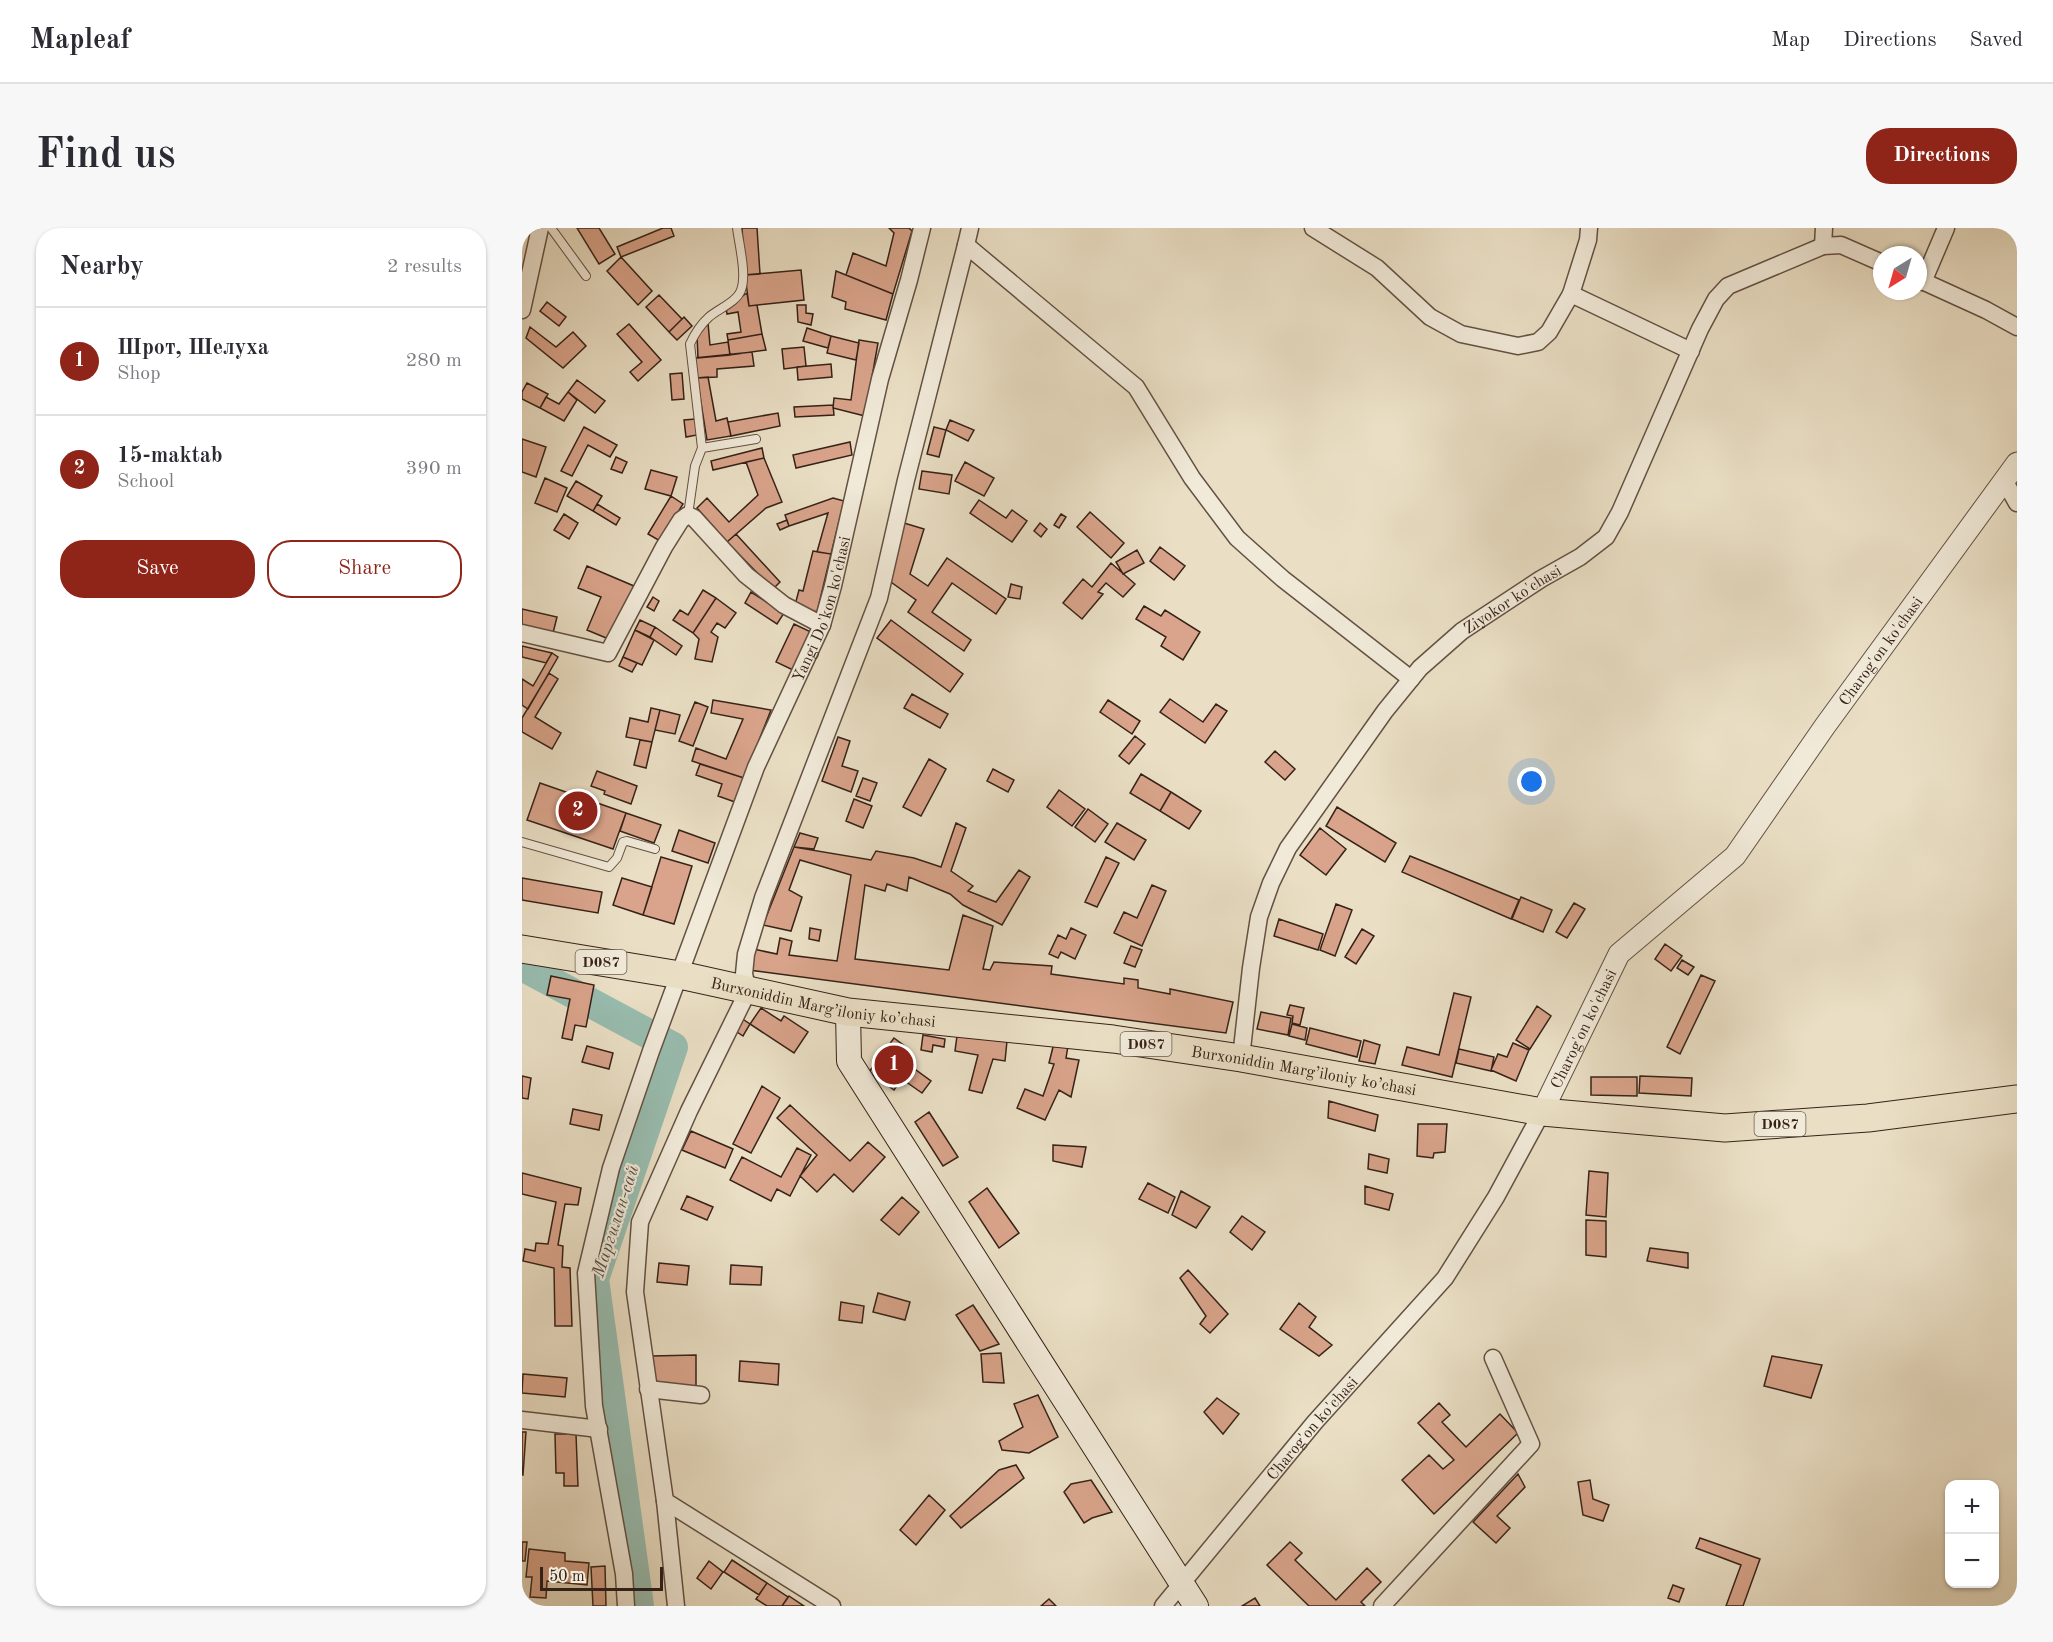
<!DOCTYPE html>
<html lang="en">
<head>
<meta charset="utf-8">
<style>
	:root { --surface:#fff; --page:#f7f7f7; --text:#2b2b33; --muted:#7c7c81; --line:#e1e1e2; --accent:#8f2418 }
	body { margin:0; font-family:"Old Standard TT",serif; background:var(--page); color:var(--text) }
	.controls { position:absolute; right:18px; bottom:18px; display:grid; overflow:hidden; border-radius:12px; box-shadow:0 2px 4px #0004 }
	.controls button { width:54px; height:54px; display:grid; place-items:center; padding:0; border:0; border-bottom:2px solid var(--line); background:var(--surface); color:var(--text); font:30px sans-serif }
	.compass { position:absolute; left:1351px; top:18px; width:54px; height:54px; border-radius:50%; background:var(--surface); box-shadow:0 2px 4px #0004; rotate:217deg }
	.scale { position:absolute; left:18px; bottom:15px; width:123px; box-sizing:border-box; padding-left:6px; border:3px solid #362218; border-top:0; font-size:16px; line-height:21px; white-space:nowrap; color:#362218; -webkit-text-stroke:4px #f1ead9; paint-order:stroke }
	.you { position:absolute; left:1010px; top:554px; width:21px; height:21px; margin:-15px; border:4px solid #fff; border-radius:50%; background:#1a73e8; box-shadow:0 0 0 9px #1a73e833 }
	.badge { display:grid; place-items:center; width:39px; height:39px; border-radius:50%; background:var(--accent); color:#fff; font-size:20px; font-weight:700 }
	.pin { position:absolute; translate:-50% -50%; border:3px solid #fff; box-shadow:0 2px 6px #0006 }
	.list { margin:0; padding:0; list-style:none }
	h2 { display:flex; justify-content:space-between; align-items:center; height:78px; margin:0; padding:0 24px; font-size:26px }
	h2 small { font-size:20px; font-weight:400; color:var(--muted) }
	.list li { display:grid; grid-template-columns:39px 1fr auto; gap:18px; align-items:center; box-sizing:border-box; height:108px; padding:0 24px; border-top:2px solid var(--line) }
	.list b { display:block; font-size:22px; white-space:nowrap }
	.list p { margin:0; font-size:20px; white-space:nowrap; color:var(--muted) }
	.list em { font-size:20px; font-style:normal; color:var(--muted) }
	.actions { display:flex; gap:12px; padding:18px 24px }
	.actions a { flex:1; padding:14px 0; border:2px solid var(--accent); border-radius:24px; text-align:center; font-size:21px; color:var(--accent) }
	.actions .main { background:var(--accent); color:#fff }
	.map { position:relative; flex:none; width:1495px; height:1378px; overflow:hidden; border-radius:24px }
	header { display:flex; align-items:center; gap:36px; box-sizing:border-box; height:84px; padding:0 30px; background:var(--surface); border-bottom:2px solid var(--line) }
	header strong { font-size:28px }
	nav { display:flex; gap:33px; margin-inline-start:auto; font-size:21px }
	.intro { display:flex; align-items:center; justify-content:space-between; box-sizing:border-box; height:144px; padding:0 36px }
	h1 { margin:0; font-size:42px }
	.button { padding:15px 27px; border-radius:24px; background:var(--accent); color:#fff; font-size:21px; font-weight:700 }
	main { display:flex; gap:36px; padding:0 36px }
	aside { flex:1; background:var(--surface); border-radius:24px; box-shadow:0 2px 4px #0004 }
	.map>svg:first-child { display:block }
</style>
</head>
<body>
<header>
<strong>Mapleaf</strong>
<nav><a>Map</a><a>Directions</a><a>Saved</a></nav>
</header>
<div class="intro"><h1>Find us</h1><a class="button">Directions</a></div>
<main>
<aside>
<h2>Nearby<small>2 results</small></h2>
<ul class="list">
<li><span class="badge">1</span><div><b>Шрот, Шелуха</b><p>Shop</p></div><em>280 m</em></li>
<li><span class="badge">2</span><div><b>15-maktab</b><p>School</p></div><em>390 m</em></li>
</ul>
<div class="actions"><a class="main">Save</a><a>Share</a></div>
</aside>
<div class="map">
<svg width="1495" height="1378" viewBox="0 0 1495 1378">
	<rect width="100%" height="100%" fill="#eadfc5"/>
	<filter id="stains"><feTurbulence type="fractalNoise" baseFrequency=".00333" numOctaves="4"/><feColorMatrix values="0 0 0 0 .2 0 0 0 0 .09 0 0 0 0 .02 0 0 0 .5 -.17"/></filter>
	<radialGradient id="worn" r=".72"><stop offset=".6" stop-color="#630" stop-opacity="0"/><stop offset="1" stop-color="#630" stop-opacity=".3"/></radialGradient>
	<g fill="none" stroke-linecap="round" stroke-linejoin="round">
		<!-- river -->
		<path stroke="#98bdb0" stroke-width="30" d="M0,738L151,819L72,1051L117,1378"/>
	</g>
	<!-- building -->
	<path fill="#d9a48b" stroke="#362218" stroke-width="1.5" d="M0,0H6L0,14Z
		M55,0H77L93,26L77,36Z
		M141,0H149L152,8L99,29L95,19Z
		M220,0H235L238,46L223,47Z
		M367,0H387L390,3L371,66L324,47L331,25L364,38L372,5Z
		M99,29L130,63L116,77L85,43Z
		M279,42L282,72L227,78L223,47Z
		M314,43L371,66L364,92L323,81L324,74L310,69Z
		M225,65L227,78L235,77L240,106L206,112L205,106L219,104L216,84L205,86L204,79Z
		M137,67L160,91L147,104L124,79Z
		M25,74L44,89L37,98L18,83Z
		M275,77H284V85L291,86L289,97L276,94Z
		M162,89L170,98L155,112L147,104Z
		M186,95L188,117L206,114L208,127L176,130L175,108Z
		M107,96L139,132L116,153L108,144L120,134L95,106Z
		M8,99L34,119L51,104L64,118L41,140L4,110Z
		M285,100L309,108L306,120L281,113Z
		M240,106L244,122L208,127L206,112Z
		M309,108L337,115L334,132L305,125Z
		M337,112L356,115L343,188L311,180L312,170L329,172Z
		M282,119L284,138L262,141L260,121Z
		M230,124L232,138L195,141V149L175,150L173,130Z
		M309,136L310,149L276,152L275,139Z
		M160,145L162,171L150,172L148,146Z
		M186,149L194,193L205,190L209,208L185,212L175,150Z
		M55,152L83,173L73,185L46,164Z
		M5,155L26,166L18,180L0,171V164Z
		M46,164L55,172L42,193L18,180L24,169L37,176Z
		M311,177L312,187L273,189L272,179Z
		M256,185L258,198L209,208L206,194Z
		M173,191L175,207L164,209L162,192Z
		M428,192L452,202L446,213L424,202Z
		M62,199L95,217L88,229L66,217L50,248L39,243Z
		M412,199L424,202L417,229L405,226Z
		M0,211L24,219L14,249L0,244Z
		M328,214L330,227L274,240L271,227Z
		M240,220L242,230L191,242L189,233Z
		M94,229L105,234L100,245L89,241Z
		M242,230L260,274L244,280L205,314L175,280L185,270L207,294L236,267L224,234Z
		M443,234L472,250L462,268L433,253Z
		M129,242L155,249L149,268L123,261Z
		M400,243L430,247L427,266L397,261Z
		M23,250L45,260L35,284L13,275Z
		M54,253L80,268L71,283L45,268Z
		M149,268L161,276L138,313L126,306Z
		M311,270L322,273L309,326L295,324L306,285L267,298L263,287Z
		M457,272L484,290L490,282L505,293L490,314L448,285Z
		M75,276L98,290L94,297L71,283Z
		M568,284L602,315L589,330L555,299Z
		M42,286L56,295L47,311L32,302Z
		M539,286L544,289L537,300L532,297Z
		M265,292L267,298L258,302L255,296Z
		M382,295L402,301L388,346L406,358L425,330L484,371L474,386L430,355L410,384L449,412L442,423L386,384L394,372L366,352Z
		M518,295L525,301L519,309L512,303Z
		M214,306L258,354L251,361L205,314Z
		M638,319L663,338L652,352L628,333Z
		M615,322L622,335L601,346L594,334Z
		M291,323L309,326L295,384L273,377L277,362L281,363Z
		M589,335L613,356L601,369L584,355L576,364L581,366L560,391L541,375L561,351L570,359Z
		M65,338L112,358L89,412L65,402L79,369L56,360Z
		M489,356L500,359L498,371L486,369Z
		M181,362L194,370L171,405L151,392L158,382L166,387Z
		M229,364L262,385L255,396L223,375Z
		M131,369L137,373L132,383L125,379Z
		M194,370L214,385L203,400L195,395L189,404L196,409L190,434L173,431L177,411L171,405Z
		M622,378L639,388L643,382L678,404L661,432L639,418L644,409L614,391Z
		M0,381L35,389L31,405L0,398Z
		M118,392L133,399L128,409L113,402Z
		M369,392L441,446L428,464L355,410Z
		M272,396L289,404L271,442L254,434Z
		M133,399L160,418L154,427L128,409Z
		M113,402L132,412L120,437L101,429Z
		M0,418L30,425L24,435L0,429Z
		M30,425L36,429L6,481L0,477V451L11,458Z
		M101,429L115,435L110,444L97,438Z
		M27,445L36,451L13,489L39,505L30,521L0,504V490Z
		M390,466L426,486L418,500L382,480Z
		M648,471L681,494L694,476L705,483L683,515L638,484Z
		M191,472L249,482L222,550L170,533L174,520L204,531L221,491L189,485Z
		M586,472L618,493L610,506L578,484Z
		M173,474L186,479L171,518L157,513Z
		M129,480L138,482L130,514L104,509L108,490L126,494Z
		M138,482L158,487L153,506L133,502Z
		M613,508L623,516L607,536L597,528Z
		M316,509L328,513L320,538L336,543L329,564L300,553Z
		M118,512L130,514L124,540L112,537Z
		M753,523L773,541L763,552L743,534Z
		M407,531L424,541L399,588L381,579Z
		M178,536L222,550L213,574L196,568L200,556L174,547Z
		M471,541L492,552L486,564L465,553Z
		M75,543L115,558L109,576L82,566L83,563L69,558Z
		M619,546L649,564L638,583L608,565Z
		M341,550L355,555L348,573L334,568Z
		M18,555L104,585L91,621L5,592Z
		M537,562L563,581L550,598L525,579Z
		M649,564L679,583L667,601L638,583Z
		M332,571L350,578L341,600L324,593Z
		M815,579L874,615L863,634L804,598Z
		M566,581L586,596L573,614L553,599Z
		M104,585L139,597L132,615L98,603Z
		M434,595L444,600L429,643L451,658L446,663L474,674L497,642L508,649L480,697L441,677L428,666L387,649L385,663L365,656L363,663L343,657L333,731L427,742L441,687L471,698L461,741L468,742L472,734L530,738L529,746L602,756V750L616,752V760L648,766V761L711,774L704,805L227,742L231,721L255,726L258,710L270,713L267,727L315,733L329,647L278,632L267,662L280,669L269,703L241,697L272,619L349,632L354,623L392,630L419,639Z
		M595,595L624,612L612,632L583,614Z
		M798,600L824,621L804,647L778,627Z
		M157,602L193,615L186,635L150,623Z
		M278,605L296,610L292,621L272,619Z
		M888,628L997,672L989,691L880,644Z
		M139,629L170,638L152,696L121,687Z
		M584,629L597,635L575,679L563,674Z
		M0,650L80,664L76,685L0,672Z
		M100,650L130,659L121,687L91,677Z
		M630,657L644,663L620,718L592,705L602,684L615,690Z
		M999,669L1030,682L1021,704L990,691Z
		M1052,675L1063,681L1045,710L1034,704Z
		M814,676L830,682L813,728L798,722Z
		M757,691L801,706L796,722L752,708Z
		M288,700L299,702L297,713L287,711Z
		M549,700L564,707L553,731L539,724L536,730L527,726L536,707L544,711Z
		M840,701L852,708L834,736L823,729Z
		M1143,716L1160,728L1149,743L1133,731Z
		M609,718L620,722L613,739L602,735Z
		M1160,732L1172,739L1166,747L1155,740Z
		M1179,747L1193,753L1158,826L1145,819Z
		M29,748L72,757L64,799L53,797L50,812L40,810L48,771L25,767Z
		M932,765L949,769L930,849L880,837L885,819L917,827Z
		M768,777L782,780L778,797L770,795L771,788L765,787Z
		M1015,778L1029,788L1008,821L994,812Z
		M239,780L259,793L262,788L286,804L272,825L228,796Z
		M739,784L769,790L766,807L735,801Z
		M219,790L228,796L221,808L212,802Z
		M770,796L785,800L783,812L767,808Z
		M788,800L839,813L835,829L784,816Z
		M401,807L423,811L422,819L411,817L410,824L399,822Z
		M435,808L485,813L483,833L471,831L460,865L447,862L456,827L433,823Z
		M372,810L384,819L380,825L393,834L390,839L409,853L400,865L380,851L372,862L347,844Z
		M842,812L858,817L853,836L837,833Z
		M532,815L546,818L544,830L557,832L549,869L537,862L523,892L495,880L503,861L521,868L532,836L527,835Z
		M991,815L1007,822L994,853L969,842L976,826L985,829Z
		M65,818L91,825L87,841L60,834Z
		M937,821L972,829L969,843L934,835Z
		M0,848L9,850L6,871L0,870Z
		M1118,848L1170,850L1169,868L1117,865Z
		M1069,849H1115V868L1069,867Z
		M240,858L258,870L229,925L211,916Z
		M807,873L856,887L853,903L806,890Z
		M268,877L328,933L346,914L363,929L331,964L312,946L295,964L278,948L295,927L255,890Z
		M51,881L80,887L77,902L48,896Z
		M407,884L436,929L421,938L393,894Z
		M896,896H925L923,924L912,925L911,930L895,928Z
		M169,903L211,921L203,940L160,922Z
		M531,917L564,919L560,939L531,933Z
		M275,920L289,927L268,968L255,961L249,973L208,952L220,929L259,949Z
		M847,926L867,931L865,945L846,941Z
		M1067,943L1086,945L1084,989L1064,987Z
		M0,945L59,960L56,977L43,976L36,1017L41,1018L40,1039L48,1040L50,1098H33L32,1040L1,1033L3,1021L13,1023L14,1015L26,1016L34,974L0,966Z
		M626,955L653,969L646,985L617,971Z
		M843,958L871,966L867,982L843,976Z
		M465,960L497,1005L477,1020L447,974Z
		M659,963L688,979L674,1000L650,987Z
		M165,968L191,979L185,992L159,981Z
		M380,969L397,984L377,1007L359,992Z
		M720,988L743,1004L730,1022L708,1004Z
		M1064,992L1084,993V1029L1064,1027Z
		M1128,1020L1166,1025V1040L1125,1033Z
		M137,1035L167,1038L165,1057L135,1054Z
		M209,1037L240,1039L239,1057L208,1056Z
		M666,1042L706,1086L688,1105L678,1096L684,1088L658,1050Z
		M356,1065L388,1074L383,1092L351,1084Z
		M319,1074L342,1078L340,1095L317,1092Z
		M777,1075L794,1089L787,1099L810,1117L797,1128L758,1101Z
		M451,1077L477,1116L458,1123L434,1087Z
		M479,1125L482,1155L461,1154L459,1126Z
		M174,1127V1158L131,1159L130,1128Z
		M1250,1128L1300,1137L1289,1170L1242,1158Z
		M218,1133L257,1136L256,1157L217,1153Z
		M1,1146L45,1150L43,1169L0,1165Z
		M516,1167L536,1209L507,1225L480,1222L477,1213L501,1199L492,1176Z
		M695,1170L717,1186L701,1206L682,1184Z
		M917,1175L928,1187L920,1194L944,1219L978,1186L996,1205L912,1286L880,1252L907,1227L921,1241L932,1232L896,1195Z
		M0,1204H4L1,1247H0Z
		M33,1206H54L56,1258H42V1245H34Z
		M494,1237L502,1250L439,1300L428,1288L477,1242Z
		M996,1246L1003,1259L975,1288L988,1300L974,1315L951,1294Z
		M569,1252L590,1284L570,1290L562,1295L542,1264L549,1256Z
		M1068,1252L1071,1271L1087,1277L1081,1293L1061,1287L1056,1254Z
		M407,1267L423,1282L394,1317L378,1302Z
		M1178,1310L1238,1331L1221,1378H1204L1219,1337L1174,1320Z
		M0,1314H5L3,1333H0Z
		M768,1314L780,1325L773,1332L814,1372L845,1340L859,1354L839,1374L843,1378H787L745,1337Z
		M7,1321L43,1325V1333L67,1335L65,1357L25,1353L24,1370L8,1369L10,1349H4Z
		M210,1332L245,1355L237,1367L202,1344Z
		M187,1333L201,1344L189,1361L175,1350Z
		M83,1338L84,1378H71L69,1339Z
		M245,1355L266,1369L260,1378H245L234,1371Z
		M1151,1357L1162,1361L1157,1374L1146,1370Z
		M267,1368L282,1378H260Z
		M733,1370L738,1378H720Z
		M527,1371L534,1378H519Z"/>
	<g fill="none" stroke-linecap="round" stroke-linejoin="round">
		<defs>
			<path id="service" d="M29,0L64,48
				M180,220L168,116C173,105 178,97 187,89C196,81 215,74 219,62C225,47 217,16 215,0
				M166,287L173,238L180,220L234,211
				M0,614L87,639L95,630L101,614L105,613L133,621"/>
			<g id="minor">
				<path d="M791,0L855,40L908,89L939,106L996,118L1016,114L1027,104L1049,66L1066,12L1067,0"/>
				<path d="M444,17L448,0"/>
				<path d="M1301,18L1302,0"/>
				<path d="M1396,51L1464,82L1495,99"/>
				<path d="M1401,54L1424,0"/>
				<path d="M1049,66L1169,123"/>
				<path d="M0,82L18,0"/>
				<path d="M1482,252L1495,275"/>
				<path d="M0,405L86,425L142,319L159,292L166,287L172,290L224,347L262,377L300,397"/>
				<path id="s1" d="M719,830L729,740L737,689L749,655L766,620L863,483L898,440L940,403L1019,351L1058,329L1084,309L1098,284L1178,101L1194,71L1206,58L1301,18L1319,17L1360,35"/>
				<path d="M126,1161L179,1167"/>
				<path d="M0,1192L77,1201"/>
				<path d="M143,1273L154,1378"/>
				<path id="s2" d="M104,1378L102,1346L72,1178L64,1045L89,940L129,823L234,539L300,397L311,358L358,151L387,52L400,0"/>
				<path d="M310,1378L143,1273L113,1064L118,994L167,883L226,763L222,746L224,726L241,670L357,370L384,252L444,17L614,159L670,250L715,310L761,351L889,451"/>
				<path id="s3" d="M641,1378L793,1194L923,1050L974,969L1020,884"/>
				<path d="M860,1378L1009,1216L971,1130"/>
			</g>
			<g id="tertiary">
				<path id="s4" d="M1020,884L1097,726L1213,628L1303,498L1495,235"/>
			</g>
			<path id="secondary" d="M326,784L327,833L674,1378"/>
			<g id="primary">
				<path id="s5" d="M0,721L158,747L326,784L591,811L719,830L1020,884L1203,900L1346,890L1495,871"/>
			</g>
		</defs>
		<!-- service casing -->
		<use href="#service" stroke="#635143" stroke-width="10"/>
		<!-- minor casing -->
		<use href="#minor" stroke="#635143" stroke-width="19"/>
		<!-- tertiary casing -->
		<use href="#tertiary" stroke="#635143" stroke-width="23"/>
		<!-- secondary casing -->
		<use href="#secondary" stroke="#362218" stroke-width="26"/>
		<!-- primary casing -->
		<use href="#primary" stroke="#362218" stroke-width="29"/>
		<!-- service -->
		<use href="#service" stroke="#f1ead9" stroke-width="8"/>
		<!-- minor -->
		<use href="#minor" stroke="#f1ead9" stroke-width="16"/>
		<!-- tertiary -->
		<use href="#tertiary" stroke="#f1ead9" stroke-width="21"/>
		<!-- secondary -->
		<use href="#secondary" stroke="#f1ead9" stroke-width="24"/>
		<!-- primary -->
		<use href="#primary" stroke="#eadfc5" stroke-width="27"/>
	</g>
	<g text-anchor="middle" stroke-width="4.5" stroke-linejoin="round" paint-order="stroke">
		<!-- shield labels -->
		<g fill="#f1ead9" stroke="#6e5e52" stroke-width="1.5">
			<rect x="53.5" y="722" width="51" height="24" rx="4.5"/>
			<rect x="598.5" y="804" width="51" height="24" rx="4.5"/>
			<rect x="1232.5" y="884" width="51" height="24" rx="4.5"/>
		</g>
		<g font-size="15" font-weight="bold" fill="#362218">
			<text x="79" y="739">D087</text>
			<text x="624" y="821">D087</text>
			<text x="1258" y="901">D087</text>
		</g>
		<!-- street labels -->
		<g font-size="16" fill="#362218" stroke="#f1ead9">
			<text dy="6" stroke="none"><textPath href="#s1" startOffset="556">Ziyokor ko'chasi</textPath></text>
			<text dy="6" stroke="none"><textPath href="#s2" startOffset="1042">Yangi Do'kon ko'chasi</textPath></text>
			<text dy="6" stroke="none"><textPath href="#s4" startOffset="579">Charog'on ko'chasi</textPath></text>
			<text dy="6" stroke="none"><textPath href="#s5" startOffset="306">Burxoniddin Marg’iloniy ko’chasi</textPath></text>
			<text dy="6" stroke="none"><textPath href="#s4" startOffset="93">Charog'on ko'chasi</textPath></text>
			<text dy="6" stroke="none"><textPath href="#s5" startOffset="792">Burxoniddin Marg’iloniy ko’chasi</textPath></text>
			<text dy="6" stroke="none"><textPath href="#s3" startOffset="232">Charog'on ko'chasi</textPath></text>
		</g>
		<!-- water labels -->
		<g font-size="18" font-style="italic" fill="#535046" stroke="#f1ead9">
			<text transform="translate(93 993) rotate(-72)" y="6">Маргилан-сай</text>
		</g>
	</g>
	<rect width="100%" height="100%" filter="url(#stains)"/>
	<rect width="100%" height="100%" fill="url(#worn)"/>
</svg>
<div class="controls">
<button>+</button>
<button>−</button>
</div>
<svg class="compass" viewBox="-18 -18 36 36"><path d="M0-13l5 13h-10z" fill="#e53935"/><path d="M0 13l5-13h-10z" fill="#7c7c81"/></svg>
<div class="scale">50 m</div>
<div class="you"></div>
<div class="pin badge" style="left:372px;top:837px">1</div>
<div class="pin badge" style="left:56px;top:583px">2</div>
</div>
</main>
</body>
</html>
